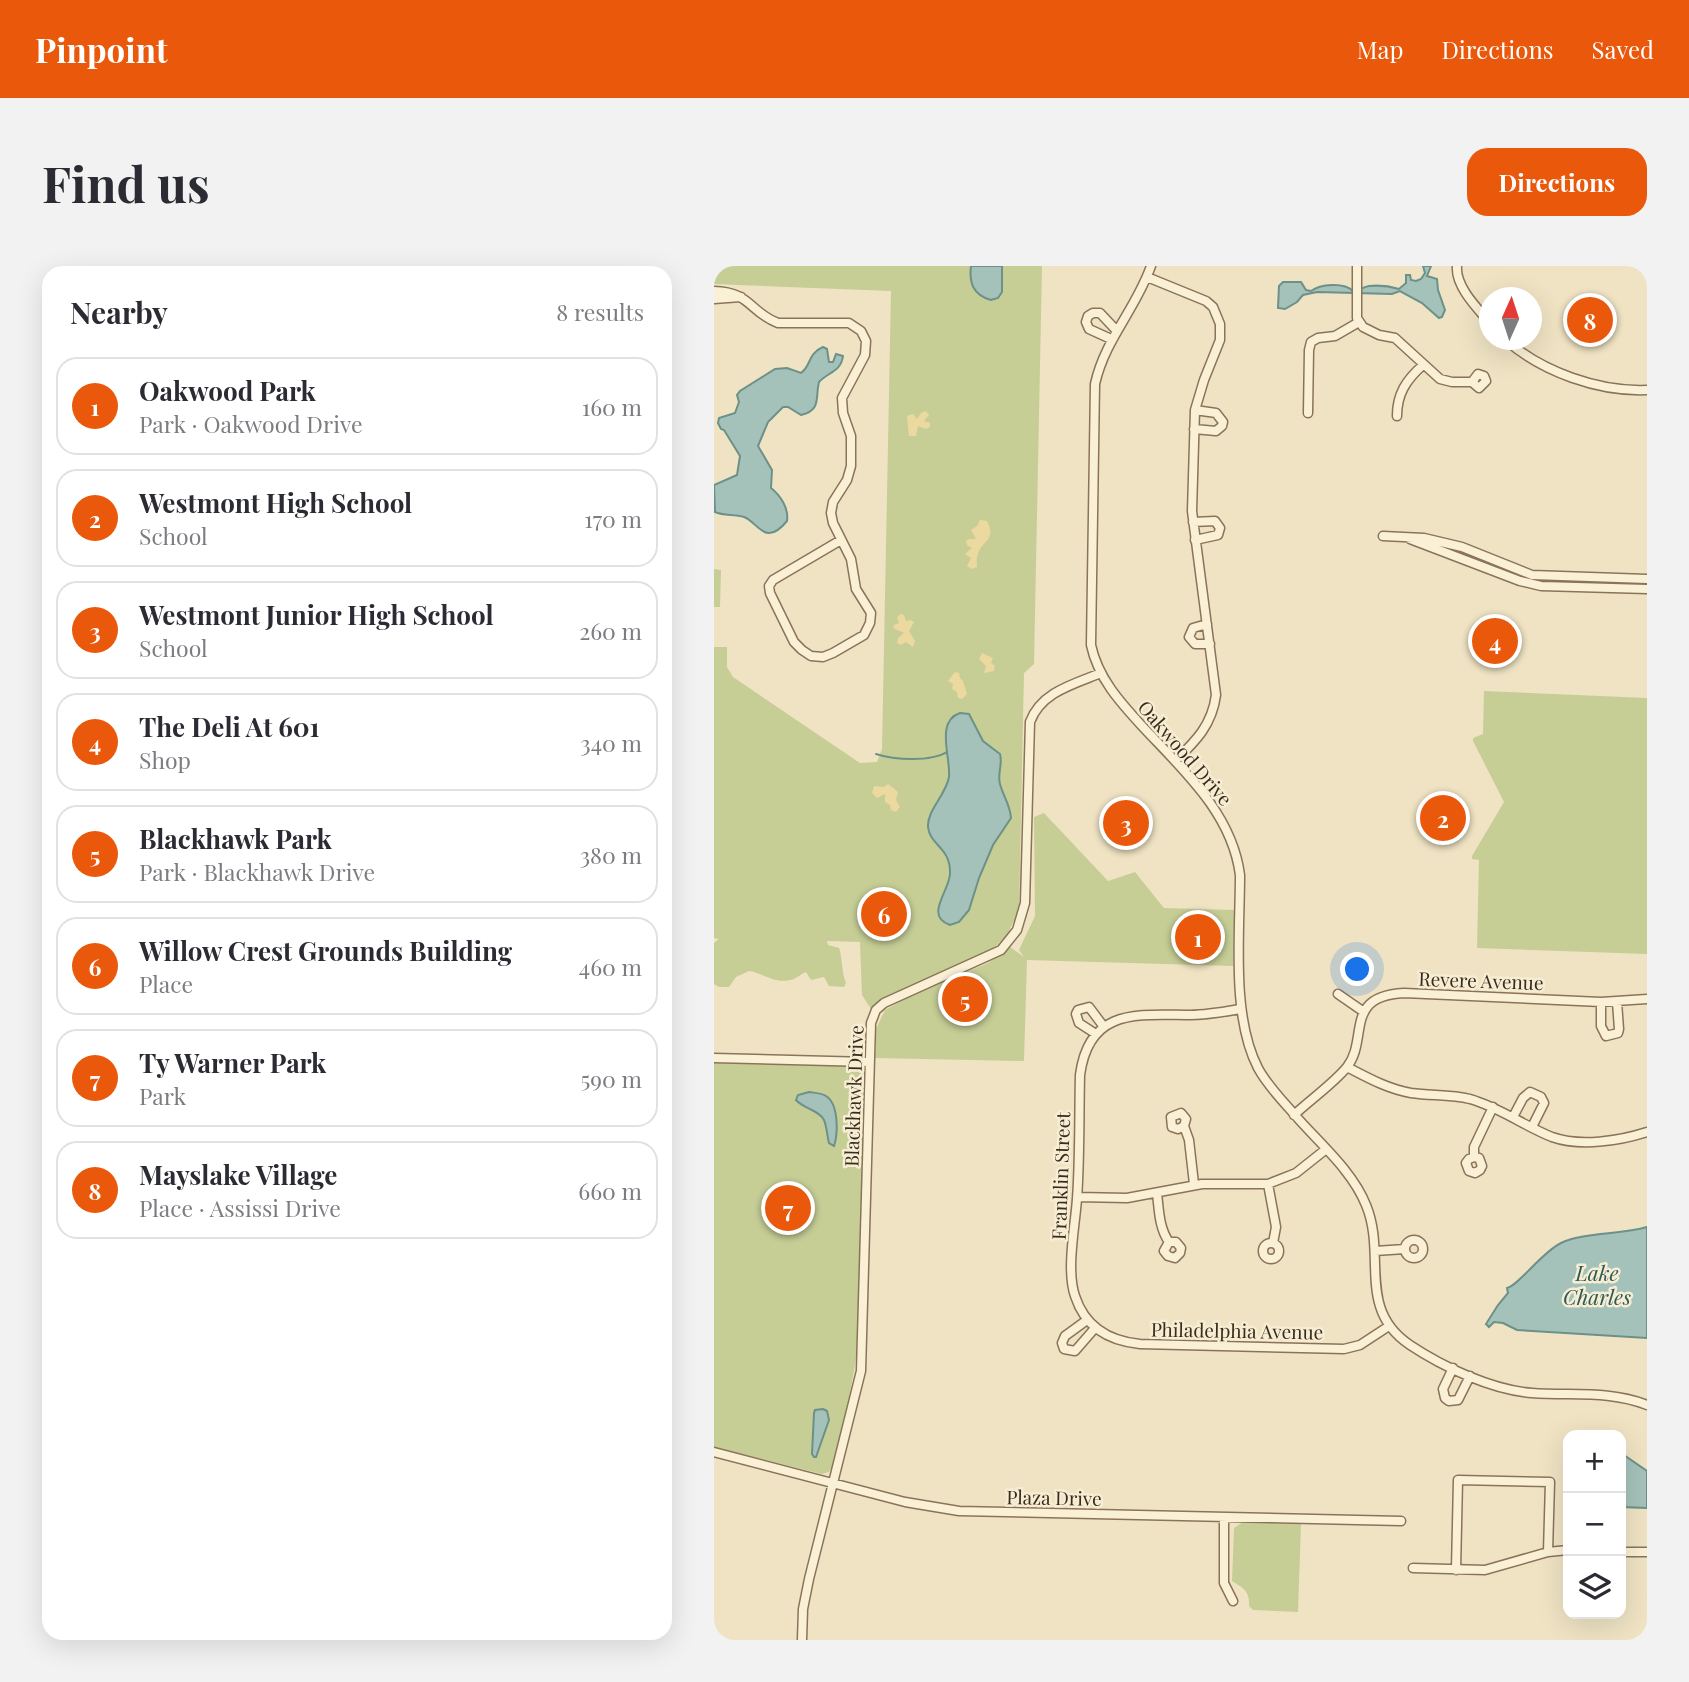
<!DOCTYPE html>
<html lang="en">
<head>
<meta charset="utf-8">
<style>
	:root { --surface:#fff; --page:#f2f2f3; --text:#2b2b33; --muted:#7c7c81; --line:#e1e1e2; --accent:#ea580c }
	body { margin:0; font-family:"Playfair Display",serif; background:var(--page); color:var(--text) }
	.controls { position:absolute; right:21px; bottom:21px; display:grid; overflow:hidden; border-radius:14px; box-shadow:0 7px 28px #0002 }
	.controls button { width:63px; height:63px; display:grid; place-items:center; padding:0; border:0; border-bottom:2px solid var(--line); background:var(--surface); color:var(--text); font:35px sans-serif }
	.compass { position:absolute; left:765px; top:21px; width:63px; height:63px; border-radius:50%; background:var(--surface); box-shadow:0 7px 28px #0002; rotate:3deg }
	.you { position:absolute; left:644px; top:704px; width:24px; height:24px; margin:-18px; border:5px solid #fff; border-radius:50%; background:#1a73e8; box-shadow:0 0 0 10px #1a73e833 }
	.badge { display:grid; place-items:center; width:46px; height:46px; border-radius:50%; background:var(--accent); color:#fff; font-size:23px; font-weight:700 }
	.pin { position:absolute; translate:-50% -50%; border:4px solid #fff; box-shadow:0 2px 7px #0006 }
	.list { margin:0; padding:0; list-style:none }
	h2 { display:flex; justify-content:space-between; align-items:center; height:91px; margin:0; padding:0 28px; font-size:30px }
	h2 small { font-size:23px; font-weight:400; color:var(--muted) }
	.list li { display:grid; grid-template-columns:46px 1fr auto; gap:21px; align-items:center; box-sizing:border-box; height:98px; margin:0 14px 14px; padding:0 14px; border:2px solid var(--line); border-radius:21px }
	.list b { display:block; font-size:26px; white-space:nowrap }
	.list p { margin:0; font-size:23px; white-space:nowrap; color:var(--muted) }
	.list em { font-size:23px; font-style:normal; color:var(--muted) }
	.icon { flex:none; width:38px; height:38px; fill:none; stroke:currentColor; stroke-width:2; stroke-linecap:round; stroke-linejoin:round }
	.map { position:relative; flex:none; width:933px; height:1374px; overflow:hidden; border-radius:21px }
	header { display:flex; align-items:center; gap:42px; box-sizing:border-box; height:98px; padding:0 35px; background:var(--accent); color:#fff }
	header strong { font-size:33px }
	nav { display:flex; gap:38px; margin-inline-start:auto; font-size:24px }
	.intro { display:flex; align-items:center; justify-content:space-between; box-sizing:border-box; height:168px; padding:0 42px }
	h1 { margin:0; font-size:49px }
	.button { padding:18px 32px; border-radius:21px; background:var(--accent); color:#fff; font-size:24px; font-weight:700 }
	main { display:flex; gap:42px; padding:0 42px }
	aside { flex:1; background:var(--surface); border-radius:21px; box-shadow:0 7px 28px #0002 }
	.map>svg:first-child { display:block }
</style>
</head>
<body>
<header>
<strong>Pinpoint</strong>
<nav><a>Map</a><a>Directions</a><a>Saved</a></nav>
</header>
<div class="intro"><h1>Find us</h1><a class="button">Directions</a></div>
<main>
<aside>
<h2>Nearby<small>8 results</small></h2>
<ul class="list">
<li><span class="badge">1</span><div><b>Oakwood Park</b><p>Park · Oakwood Drive</p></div><em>160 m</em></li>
<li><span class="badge">2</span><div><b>Westmont High School</b><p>School</p></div><em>170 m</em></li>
<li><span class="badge">3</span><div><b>Westmont Junior High School</b><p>School</p></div><em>260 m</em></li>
<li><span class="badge">4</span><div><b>The Deli At 601</b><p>Shop</p></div><em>340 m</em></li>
<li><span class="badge">5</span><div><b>Blackhawk Park</b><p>Park · Blackhawk Drive</p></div><em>380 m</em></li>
<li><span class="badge">6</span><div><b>Willow Crest Grounds Building</b><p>Place</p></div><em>460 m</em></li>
<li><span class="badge">7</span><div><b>Ty Warner Park</b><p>Park</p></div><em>590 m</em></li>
<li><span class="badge">8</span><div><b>Mayslake Village</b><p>Place · Assissi Drive</p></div><em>660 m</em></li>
</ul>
</aside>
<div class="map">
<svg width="933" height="1374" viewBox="0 0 933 1374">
	<rect width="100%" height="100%" fill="#efe3c3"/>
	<!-- green -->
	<path fill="#c6ce96" d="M0,0H328L320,398L310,407L305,644L293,669L277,685L177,728L167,733L157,743L148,729L146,676L113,675L114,679L125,682C129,694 127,705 132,717L130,721L115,720L110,711L97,714L92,706C86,708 83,713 76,714C60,718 49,707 35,705L22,711L15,721H5L0,718V677L5,673L0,672V381H13V401L19,411L146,497L163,496L168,483L177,25L0,18Z
		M0,303L7,304L6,341H0Z
		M770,425L933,432V688L763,682L765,594L758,593V590L790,536L759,475V472L769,468Z
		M330,547L394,615L421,606L450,642L520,644L519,700L313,694L310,795L161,792L162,763L171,744L204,726L274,697L296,681L310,691L305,684L321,650L320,551Z
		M0,797L138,800L147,806L149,811L145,1069C140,1114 130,1157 119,1200L115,1206L108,1208L0,1181Z
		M529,1256L587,1258L584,1346L539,1344L535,1340C536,1325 529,1322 518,1315L520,1262Z"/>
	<!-- sand -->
	<path fill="#ecd99f" d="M212,145L215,149L210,155L216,157V161L212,163L204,160L202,170H195L193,150L199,148L203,153L207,147Z
		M266,254L273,255C283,275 268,274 264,288C262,292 263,297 263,301L258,303L253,300L257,292L251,288L258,282L253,279L252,275L255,273H262L257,264L263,260Z
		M186,348L190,349L192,355L197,354L200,356L195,365L201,375L199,381L192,376L187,379L183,377L184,372L190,367L179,362L180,359L185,357L183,352Z
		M268,387L279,392L277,397L281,400L280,405L270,407L272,400L265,393Z
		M241,406L245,407L246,412L249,415L253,428L248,433L244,432L243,426L238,423L239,418L234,415Z
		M174,518L184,526L182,534L186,541L182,546L177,544L176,539L171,536V528L163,532L158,527L160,520L170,521Z"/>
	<!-- water -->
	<path fill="#a5c2ba" stroke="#6c9188" stroke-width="2" d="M257,0H288V26L284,32L277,34C259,29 255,17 257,0Z
		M709,0H717L713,10L723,13L724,24L731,44L728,51L725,52L708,37L686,25L678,28L603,26L589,29L583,36L571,43L564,42L565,20L569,16H587L592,24L597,25C606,18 630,16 639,25C646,25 648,21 655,20C665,19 675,20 685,23L692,17V9H696L697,14L702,15L707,13L711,7Z
		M109,81L113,83L115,96H119L122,88L129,90C127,106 114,106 105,116C101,131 108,144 87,149L74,141H69L54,156L44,180L58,204L57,222C66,229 75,242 73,255C51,282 44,256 30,251C20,248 10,250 1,246L0,219L23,209L26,190L10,164L7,163L4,157L5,152L21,147L25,136L23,129L26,125L61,103L73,102L87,107C98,99 93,88 109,81Z
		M246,447L255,448L269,475L286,488C289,498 283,508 286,518C289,530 296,538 297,552L279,579L265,612L255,644L245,656L236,659C210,650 235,626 236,608C237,581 216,580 214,561C213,544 232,529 235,511C237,492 221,455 246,447Z
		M95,826C101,827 108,827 112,830C125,838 124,868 120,880L115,877C113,870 113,861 110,854C105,844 90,843 82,834L84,829Z
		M933,961V1072L803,1064L789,1057L780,1056L775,1061L772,1058L784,1039L794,1027L793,1022C804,1020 828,986 847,977C870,966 907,969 933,961Z
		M109,1143L113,1145L115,1154L102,1191H100L98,1188L100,1147L101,1144Z
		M907,1187L933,1205V1242L907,1241Z"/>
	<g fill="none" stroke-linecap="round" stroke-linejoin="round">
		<!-- stream -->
		<path stroke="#6c9188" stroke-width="2" d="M162,488C180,494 217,496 233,486"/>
		<defs>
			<path id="minor" d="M437,0C422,43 391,73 381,118L377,379C384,412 406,436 428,460C469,504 518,547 526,609C526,668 517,750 544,802C553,819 567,833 580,848C604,876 638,904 652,939C673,989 642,1043 696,1079C729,1101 778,1124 818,1127C857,1130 896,1124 933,1139
				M643,0V52L649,61L665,69L681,72L726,113L738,116H758L765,122L772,115L770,110L764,108L758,116
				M743,0C741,20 763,42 776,57
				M433,11L492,35L499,41L506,58V74L490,114L481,144L478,245L502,429C498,459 482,475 461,495
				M0,25C37,26 35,46 64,57H135L147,65L152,75L151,89L128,132L129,147L137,170V200L133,214L119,236L117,247L119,257L137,293L142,323L157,347L156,357L150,369L119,387L109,391L97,390L88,384L80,376L56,327L55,320L59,314L127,274
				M0,33L27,31
				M397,73L375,63L372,56L374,50L379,47H386L402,64
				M792,74C828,106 885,126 933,124
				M594,147L595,84L597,76L604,72L621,70L645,56
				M683,150C683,128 692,114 709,99
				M480,163L502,165L508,160L509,156L502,147L481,144
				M479,256L501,255L506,262L504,269L481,274
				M669,270L710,272L748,281L818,309L933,313
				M696,273L806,315L827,320L933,323
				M493,358L479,362L475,371L481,378H496
				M624,728L650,746
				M887,736V760L892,770L904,767L905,763L903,736
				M526,743C509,746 493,749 476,749C425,749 375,741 366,809C365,850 366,892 363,933C361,961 352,1004 361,1030C371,1061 395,1075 426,1078L630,1083L646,1079L675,1060
				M382,768L365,757L362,748L364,744L375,741L390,761
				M0,792L155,796
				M633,801C654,812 674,823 697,827C717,830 736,828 756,833C785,841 810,860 838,871C866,881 905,875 933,866
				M580,849C596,834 620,817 633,801C655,773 629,730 690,727L887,736L933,733
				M799,851L809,832L816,826L827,831L830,837L818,861
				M470,860L464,863L458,861L457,851L467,847L472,853L470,860L475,874L480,918
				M760,891L765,892L768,900L766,904L761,907L755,905L752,897L755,893L760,891V881L779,841
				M554,918L562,961L559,977
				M443,927C445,944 445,962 455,976H462L467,982L466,987L461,992L454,990L450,985L455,976
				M363,931L413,932L488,918H554L582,907L611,884
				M691 983a9 9 0 1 1 18 0a9 9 0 1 1-18 0Z
				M549 985a8 8 0 1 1 16 0a8 8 0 1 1-16 0Z
				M661,985L691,983
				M373,1054L351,1070L348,1077L350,1083L361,1085L381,1062
				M739,1102L729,1123L731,1132L735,1135L744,1134L756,1110
				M0,1186L191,1236L245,1245L687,1255
				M510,1251V1317L519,1335
				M907,1286H933
				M699,1302L771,1304L834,1286L854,1284
				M742,1304L744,1214L836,1216L834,1286
				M88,1374L89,1343L95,1313L147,1105L157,757L162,744L170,737L287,684L303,664L311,637L316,456C327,426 360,418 387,407"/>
		</defs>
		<!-- minor casing -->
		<use href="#minor" stroke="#8a7459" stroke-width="11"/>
		<!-- minor -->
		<use href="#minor" stroke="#faf0d6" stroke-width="8"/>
	</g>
	<g text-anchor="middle" stroke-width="5" stroke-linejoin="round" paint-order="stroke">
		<!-- street labels -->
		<g font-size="19" fill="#392c1e" stroke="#f6edd3">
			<text transform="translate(471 487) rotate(49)" y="7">Oakwood Drive</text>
			<text transform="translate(767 715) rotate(2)" y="7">Revere Avenue</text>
			<text transform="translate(140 830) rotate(-88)" y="7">Blackhawk Drive</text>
			<text transform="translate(347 910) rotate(-88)" y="7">Franklin Street</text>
			<text transform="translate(523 1065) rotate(1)" y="7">Philadelphia Avenue</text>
			<text transform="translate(340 1232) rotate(1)" y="7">Plaza Drive</text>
		</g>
		<!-- water labels -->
		<g font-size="21" font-style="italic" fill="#2c5a58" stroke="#f6edd3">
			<text x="883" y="1015">Lake<tspan x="883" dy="24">Charles</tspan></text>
		</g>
	</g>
</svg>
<div class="controls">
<button>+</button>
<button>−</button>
<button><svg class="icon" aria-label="layers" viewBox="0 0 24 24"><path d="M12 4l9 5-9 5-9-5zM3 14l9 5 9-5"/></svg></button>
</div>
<svg class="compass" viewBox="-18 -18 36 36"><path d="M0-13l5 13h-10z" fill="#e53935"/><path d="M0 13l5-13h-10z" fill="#7c7c81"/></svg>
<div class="you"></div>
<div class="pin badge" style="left:484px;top:671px">1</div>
<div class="pin badge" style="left:729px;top:552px">2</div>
<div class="pin badge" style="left:412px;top:557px">3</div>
<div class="pin badge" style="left:781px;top:375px">4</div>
<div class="pin badge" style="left:251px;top:733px">5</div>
<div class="pin badge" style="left:170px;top:648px">6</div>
<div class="pin badge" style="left:74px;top:942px">7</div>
<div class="pin badge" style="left:876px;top:54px">8</div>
</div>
</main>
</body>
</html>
